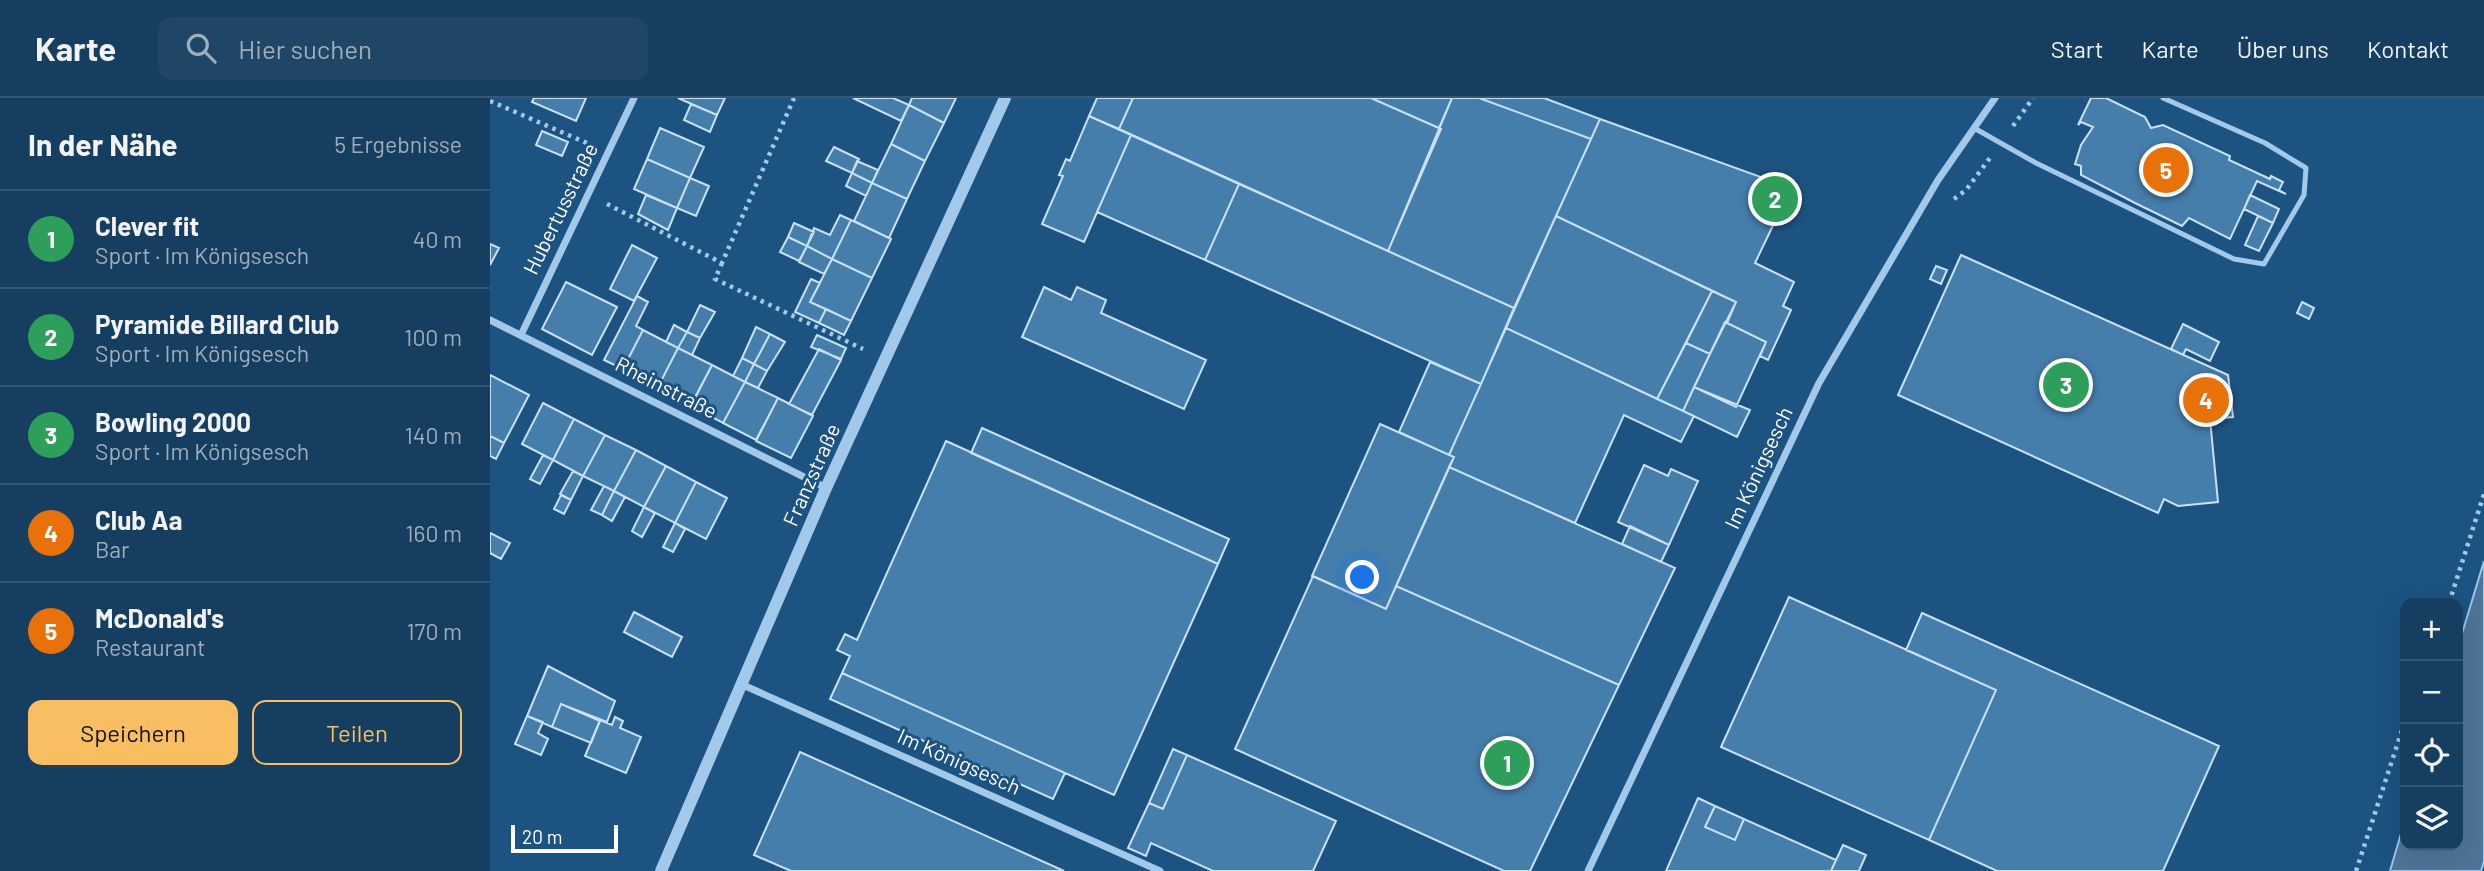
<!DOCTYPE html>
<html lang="de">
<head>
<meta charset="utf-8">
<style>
	:root { --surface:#163e61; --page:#1f4567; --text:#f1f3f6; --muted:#9eaebd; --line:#355776; --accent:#f9be61 }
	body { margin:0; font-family:Barlow,sans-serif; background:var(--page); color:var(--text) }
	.controls { position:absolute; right:21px; bottom:21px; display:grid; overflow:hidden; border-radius:14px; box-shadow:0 7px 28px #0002 }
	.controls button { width:63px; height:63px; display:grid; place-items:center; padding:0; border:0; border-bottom:2px solid var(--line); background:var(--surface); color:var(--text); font:35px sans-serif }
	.scale { position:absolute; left:21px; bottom:18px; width:107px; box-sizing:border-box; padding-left:7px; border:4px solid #fff; border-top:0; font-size:19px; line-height:24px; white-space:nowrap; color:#fff; -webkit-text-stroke:5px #1d5381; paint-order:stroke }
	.you { position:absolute; left:873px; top:480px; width:24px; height:24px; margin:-18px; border:5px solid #fff; border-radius:50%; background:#1a73e8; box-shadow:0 0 0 10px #1a73e833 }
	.badge { display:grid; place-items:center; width:46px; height:46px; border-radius:50%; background:var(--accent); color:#fff; font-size:23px; font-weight:700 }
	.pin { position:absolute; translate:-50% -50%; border:4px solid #fff; box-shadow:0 2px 7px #0006 }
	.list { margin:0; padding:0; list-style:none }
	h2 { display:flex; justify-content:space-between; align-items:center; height:91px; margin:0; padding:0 28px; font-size:30px }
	h2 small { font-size:23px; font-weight:400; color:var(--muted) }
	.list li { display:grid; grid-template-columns:46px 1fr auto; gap:21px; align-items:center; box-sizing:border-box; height:98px; padding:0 28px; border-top:2px solid var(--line) }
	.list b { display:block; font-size:26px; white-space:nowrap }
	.list p { margin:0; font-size:23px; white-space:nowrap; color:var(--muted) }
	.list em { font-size:23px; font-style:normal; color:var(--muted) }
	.actions { display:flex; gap:14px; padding:21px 28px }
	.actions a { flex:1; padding:16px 0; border:2px solid var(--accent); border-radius:14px; text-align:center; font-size:24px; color:var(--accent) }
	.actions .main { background:var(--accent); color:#111 }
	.icon { flex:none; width:38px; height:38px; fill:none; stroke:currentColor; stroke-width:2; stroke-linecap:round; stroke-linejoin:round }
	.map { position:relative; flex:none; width:1994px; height:773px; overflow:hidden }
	header { display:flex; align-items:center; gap:42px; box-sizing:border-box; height:98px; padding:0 35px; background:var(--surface); border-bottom:2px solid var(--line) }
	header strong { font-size:33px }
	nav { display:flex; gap:38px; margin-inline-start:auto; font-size:24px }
	.search { width:490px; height:63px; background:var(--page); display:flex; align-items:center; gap:18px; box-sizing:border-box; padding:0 24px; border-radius:14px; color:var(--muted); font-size:26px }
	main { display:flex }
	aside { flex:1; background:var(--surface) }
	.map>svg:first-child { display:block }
</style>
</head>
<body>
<header>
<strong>Karte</strong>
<div class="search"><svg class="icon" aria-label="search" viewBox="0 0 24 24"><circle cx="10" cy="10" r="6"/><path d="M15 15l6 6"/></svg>Hier suchen</div>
<nav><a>Start</a><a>Karte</a><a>Über uns</a><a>Kontakt</a></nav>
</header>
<main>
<aside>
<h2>In der Nähe<small>5 Ergebnisse</small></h2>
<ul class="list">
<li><span class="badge" style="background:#2e9e5b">1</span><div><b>Clever fit</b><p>Sport · Im Königsesch</p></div><em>40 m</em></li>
<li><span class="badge" style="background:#2e9e5b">2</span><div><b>Pyramide Billard Club</b><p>Sport · Im Königsesch</p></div><em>100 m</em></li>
<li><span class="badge" style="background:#2e9e5b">3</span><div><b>Bowling 2000</b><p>Sport · Im Königsesch</p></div><em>140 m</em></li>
<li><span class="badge" style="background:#e8710a">4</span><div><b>Club Aa</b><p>Bar</p></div><em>160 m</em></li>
<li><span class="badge" style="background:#e8710a">5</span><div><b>McDonald's</b><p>Restaurant</p></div><em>170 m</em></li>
</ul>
<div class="actions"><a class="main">Speichern</a><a>Teilen</a></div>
</aside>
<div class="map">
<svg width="1994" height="773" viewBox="0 0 1994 773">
	<rect width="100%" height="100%" fill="#1d5381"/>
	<!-- water -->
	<path fill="#4e7597" stroke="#95c6eb" stroke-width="2" d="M1994,463V763L1991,773H1900L1915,722V747H1968V549Z"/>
	<!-- building -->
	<path fill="#457dab" stroke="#c7e1f7" stroke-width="2" d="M44,0H96L86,23L42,4Z
		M188,0H235L227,17Z
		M363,0H403L419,7L411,23Z
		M422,0H466L454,25L419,7Z
		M607,0H643L629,31L599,18Z
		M643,0H881L951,31L898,153L629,31Z
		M881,0H962L949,30Z
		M962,0H989L1101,41L1024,210L898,153Z
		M989,0H1054L1110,21L1101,41Z
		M1601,0H1616L1655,19L1661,30L1673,27L1740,58L1739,62L1780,81L1781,78L1793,84L1789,92L1796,96L1767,83L1740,141L1699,120L1692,128L1645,105L1591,77V68L1585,66L1591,47L1603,29L1591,24L1588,27Z
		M201,6L227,17L220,34L194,22Z
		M419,7L454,25L435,63L401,46Z
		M599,18L641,37L594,144L552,126L573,78L569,77L576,61L580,63Z
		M1110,21L1301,90L1265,165L1304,184L1293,208L1301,212L1278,262L1270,258L1276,244L1237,225L1246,204L1066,118Z
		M170,30L214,49L200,80L157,61Z
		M52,33L78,44L72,58L46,47Z
		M641,37L749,86L715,162L607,114Z
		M401,46L435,63L417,101L382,85Z
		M344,49L369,61L362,75L336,63Z
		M157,61L200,80L187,110L144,91Z
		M367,63L388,72L382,85L362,75Z
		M362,75L382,85L376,98L356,88Z
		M200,80L219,88L206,118L187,110Z
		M382,85L417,101L399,140L401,141L364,123Z
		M749,86L1024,210L991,286L715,162Z
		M156,97L187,110L178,132L148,116Z
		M1760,97L1789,111L1783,125L1754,111Z
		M350,117L361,122L342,161L317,148L324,130L340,137Z
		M1066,118L1222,193L1167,301L1016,230Z
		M1768,118L1783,125L1769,153L1755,147Z
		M361,122L401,141L382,180L342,161Z
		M304,125L324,134L317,148L298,139Z
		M298,139L317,148L309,163L290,154Z
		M0,146L9,150L0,167Z
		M142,147L167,160L144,203L120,191Z
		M317,148L342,161L334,176L309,164Z
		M1471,157L1738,277L1743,319L1720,321L1728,404L1688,408L1674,401L1668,415L1408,297Z
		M342,161L382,180L361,223L320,204Z
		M1446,168L1457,172L1451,186L1440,181Z
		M321,181L330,185L320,204L336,211L329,225L305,214Z
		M76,184L127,209L102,257L52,231Z
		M554,189L581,202L587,189L616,202L611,215L716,262L694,311L532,239Z
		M1222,193L1246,204L1220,256L1196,245Z
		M147,198L158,204L146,228L153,232L133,271L114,262Z
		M1812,204L1824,210L1819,221L1807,215Z
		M210,207L225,214L210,240L197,234Z
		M336,211L361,223L354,237L329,225Z
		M1235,224L1276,244L1246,309L1204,289Z
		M1693,226L1729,244L1720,263L1696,251L1693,257L1681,251Z
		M184,227L197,234L188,250L176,244Z
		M266,229L280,236L264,266L252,260Z
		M1016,230L1204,318L1191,344L1134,317L1085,425L959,369L964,359L959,357Z
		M153,232L188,250L167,291L132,273Z
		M197,234L210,240L202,257L188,250Z
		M280,236L295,244L277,273L264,266Z
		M327,237L356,250L351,261L321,249Z
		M1196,245L1220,256L1193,313L1167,301Z
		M188,250L222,267L200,309L167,291Z
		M329,251L351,262L322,317L299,306Z
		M252,260L264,266L255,284L243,278Z
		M940,264L991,286L959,357L909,334Z
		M264,266L277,273L268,290L255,284Z
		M222,267L255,284L233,325L201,308Z
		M0,277L39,297L14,345L0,338Z
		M255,284L288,300L266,342L233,325Z
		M1204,289L1260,312L1247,339L1193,313Z
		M288,300L323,318L301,360L266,343Z
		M53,305L84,321L63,362L32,346Z
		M84,321L115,337L93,378L63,362Z
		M890,326L964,359L896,511L822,478Z
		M492,330L739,441L728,466L481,355Z
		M115,337L146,352L124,393L93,378Z
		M0,338L14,345L6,361L0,358Z
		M456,343L728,466L624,697L352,575L360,558L347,552L355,536L367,542Z
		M146,352L176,368L154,409L124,393Z
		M53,357L63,362L50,386L40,381Z
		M1154,367L1178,378L1181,371L1208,383L1179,447L1128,424Z
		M176,368L206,384L185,425L154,409Z
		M959,369L1185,470L1129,587L906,488Z
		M83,373L93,378L81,402L70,396Z
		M206,384L237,400L216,441L185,425Z
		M114,388L124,393L112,417L101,412Z
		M124,393L135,399L122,423L112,417Z
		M71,397L81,402L74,416L64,411Z
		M154,409L165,415L152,439L142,433Z
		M185,425L195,431L183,454L173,449Z
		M1140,428L1179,447L1171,464L1132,446Z
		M0,435L20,445L11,461L0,455Z
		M823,478L896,511L906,488L1129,587L1040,773H1014L745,651Z
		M1299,499L1506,592L1439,742L1231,649Z
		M144,514L192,539L182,559L134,534Z
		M1432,515L1729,648L1673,773H1507L1439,742L1506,592L1416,552Z
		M58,568L125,603L117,624L71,606L62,629L37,618Z
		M352,575L575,675L563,701L340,601Z
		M71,606L110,623L101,645L62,629Z
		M37,618L53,624L48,635L58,641L51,657L25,646Z
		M125,619L133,623L130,630L151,639L136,675L95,658L110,622L122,627Z
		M683,651L697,657L673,711L659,705Z
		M310,654L574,773H301L264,757Z
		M697,657L846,723L823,773H723L661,745L656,758L638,750L659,705L673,711Z
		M1208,700L1225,708L1215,729L1245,742L1254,721L1346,762L1341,773H1176Z
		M1225,708L1254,721L1245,742L1215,729Z
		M1353,747L1376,757L1369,773H1341Z"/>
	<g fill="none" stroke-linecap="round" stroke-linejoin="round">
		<!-- path -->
		<path stroke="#a2c9e9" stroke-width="4.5" stroke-dasharray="3.5 5" stroke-linecap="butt" d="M0,3L99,46
			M1523,28L1543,0
			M1464,101L1476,92L1500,60
			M117,106L232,165L304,0
			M232,165L225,181L373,251
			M1959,505L1994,396
			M1866,773L1915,623"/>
		<!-- service -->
		<path stroke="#a2c9e9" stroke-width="5" d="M1484,30L1546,65L1744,161L1774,166L1814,97L1816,70L1775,45L1673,0"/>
		<!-- minor -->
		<path stroke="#a2c9e9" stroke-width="7" d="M0,222L336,390
			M31,237L144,0
			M253,587L670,773
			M1098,773L1329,285L1448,82L1505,0"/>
		<!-- tertiary -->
		<path stroke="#a2c9e9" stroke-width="12" d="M171,773L336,390L515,0"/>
	</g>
	<g text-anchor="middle" stroke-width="6" stroke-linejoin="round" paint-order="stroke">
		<!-- street labels -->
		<g font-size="21" fill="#fff" stroke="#1d5381">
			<text transform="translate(71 111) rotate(-64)" y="7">Hubertusstraße</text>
			<text transform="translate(176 290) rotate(27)" y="7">Rheinstraße</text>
			<text transform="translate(1269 370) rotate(-65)" y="7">Im Königsesch</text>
			<text transform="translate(322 377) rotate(-66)" y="7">Franzstraße</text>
			<text transform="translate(469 664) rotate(24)" y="7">Im Königsesch</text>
		</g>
	</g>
</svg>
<div class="controls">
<button>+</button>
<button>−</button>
<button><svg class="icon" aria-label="locate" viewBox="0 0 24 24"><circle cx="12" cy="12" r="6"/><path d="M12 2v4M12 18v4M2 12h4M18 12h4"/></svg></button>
<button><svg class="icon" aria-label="layers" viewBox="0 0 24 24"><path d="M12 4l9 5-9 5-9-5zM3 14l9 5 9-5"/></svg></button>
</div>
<div class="scale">20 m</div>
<div class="you"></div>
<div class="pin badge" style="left:1017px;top:665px;background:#2e9e5b">1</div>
<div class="pin badge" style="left:1285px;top:101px;background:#2e9e5b">2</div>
<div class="pin badge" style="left:1576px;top:287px;background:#2e9e5b">3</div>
<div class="pin badge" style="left:1716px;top:302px;background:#e8710a">4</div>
<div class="pin badge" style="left:1676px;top:72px;background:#e8710a">5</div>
</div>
</main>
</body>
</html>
